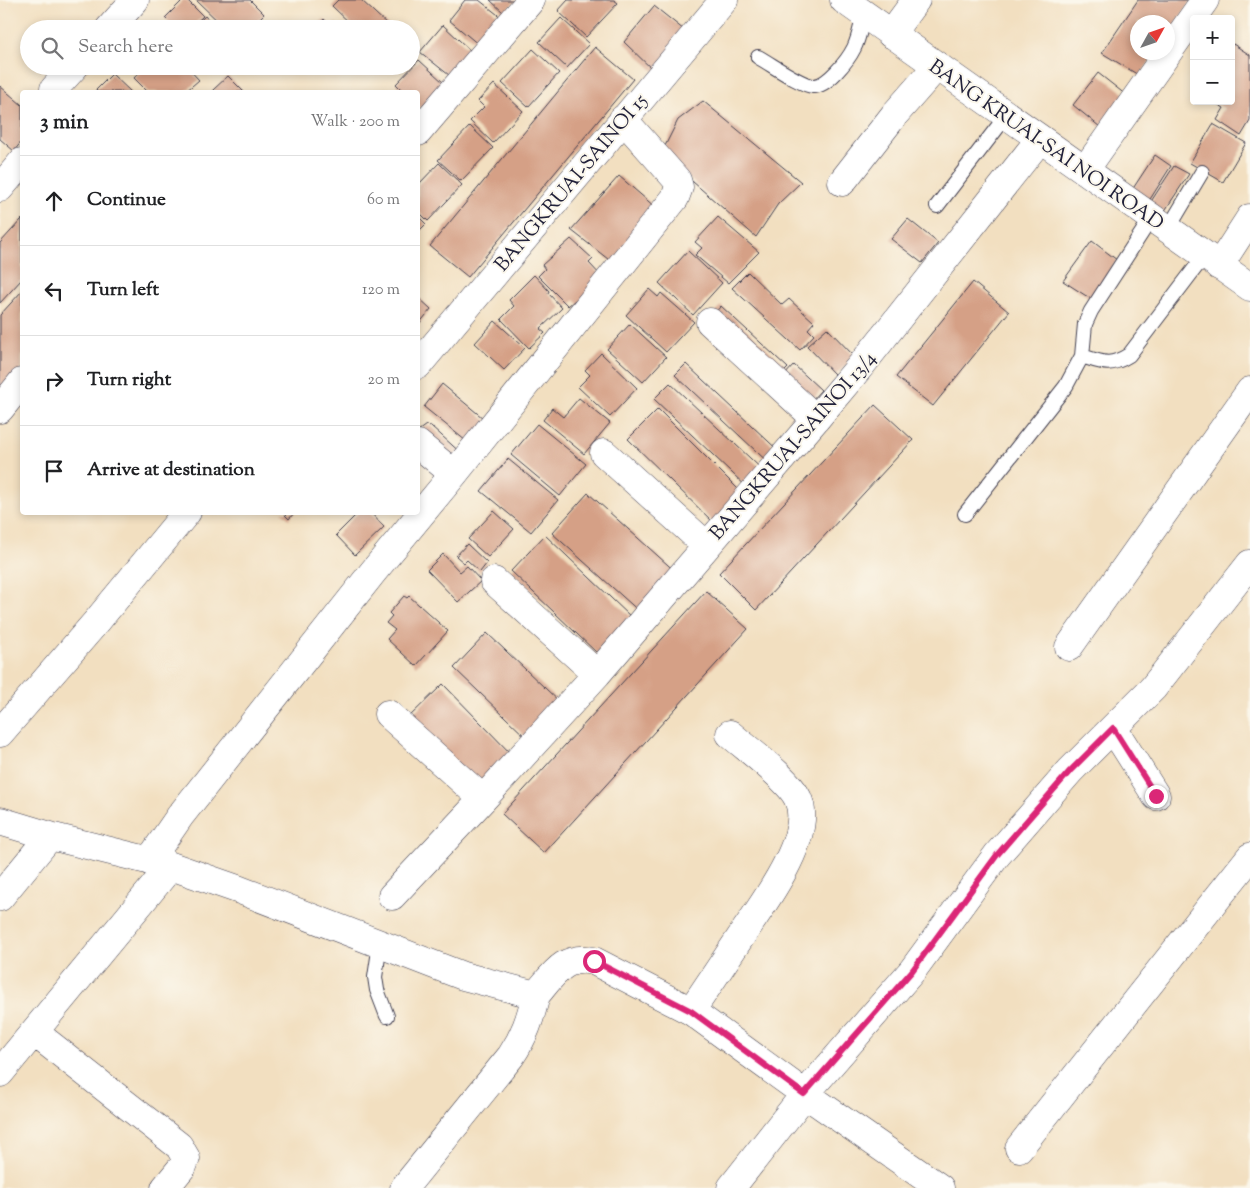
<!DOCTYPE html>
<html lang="en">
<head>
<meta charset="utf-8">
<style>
	:root { --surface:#fff; --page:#f6f6f6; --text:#202124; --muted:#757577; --line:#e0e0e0 }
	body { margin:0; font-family:"Sorts Mill Goudy",serif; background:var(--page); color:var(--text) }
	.controls { position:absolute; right:15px; top:15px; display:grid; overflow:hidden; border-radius:5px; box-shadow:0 2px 8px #0003 }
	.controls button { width:45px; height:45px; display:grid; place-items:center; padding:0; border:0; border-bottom:1px solid var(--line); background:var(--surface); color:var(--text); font:25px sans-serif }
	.compass { position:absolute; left:1130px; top:15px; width:45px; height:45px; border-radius:50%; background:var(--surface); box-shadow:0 2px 8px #0003; rotate:50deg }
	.stop { position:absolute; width:15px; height:15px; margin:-11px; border:4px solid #db2777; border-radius:50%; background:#fff }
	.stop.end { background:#db2777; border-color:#fff; box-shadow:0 1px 5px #0008 }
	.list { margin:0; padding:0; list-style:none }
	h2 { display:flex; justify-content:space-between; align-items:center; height:65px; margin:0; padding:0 20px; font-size:21px }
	h2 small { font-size:16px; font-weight:400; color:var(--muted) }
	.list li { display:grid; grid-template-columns:32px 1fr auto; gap:15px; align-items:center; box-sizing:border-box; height:90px; padding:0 20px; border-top:1px solid var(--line) }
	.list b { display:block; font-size:19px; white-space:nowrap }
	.list em { font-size:16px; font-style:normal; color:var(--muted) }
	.icon { flex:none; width:28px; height:28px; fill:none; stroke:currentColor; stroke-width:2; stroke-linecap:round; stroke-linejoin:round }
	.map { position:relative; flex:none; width:1250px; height:1188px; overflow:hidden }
	.search { position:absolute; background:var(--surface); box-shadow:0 2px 8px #0003; left:20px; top:20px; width:400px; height:55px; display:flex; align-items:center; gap:12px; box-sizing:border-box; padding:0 18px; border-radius:28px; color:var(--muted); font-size:19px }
	.panel { position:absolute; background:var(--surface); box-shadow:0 2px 8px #0003; left:20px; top:90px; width:400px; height:425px; border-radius:5px }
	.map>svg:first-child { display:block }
</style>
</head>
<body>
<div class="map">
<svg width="1250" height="1188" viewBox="0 0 1250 1188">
	<rect width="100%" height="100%" fill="#fbf7ec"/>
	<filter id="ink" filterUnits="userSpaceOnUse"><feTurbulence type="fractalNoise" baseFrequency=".02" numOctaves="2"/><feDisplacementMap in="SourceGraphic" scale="10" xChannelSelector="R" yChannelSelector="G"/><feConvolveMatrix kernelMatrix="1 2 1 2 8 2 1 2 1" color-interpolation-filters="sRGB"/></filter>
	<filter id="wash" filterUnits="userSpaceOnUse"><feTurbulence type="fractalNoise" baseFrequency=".0096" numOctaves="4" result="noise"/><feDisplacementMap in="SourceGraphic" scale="20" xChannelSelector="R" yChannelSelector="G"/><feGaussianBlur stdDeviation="1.12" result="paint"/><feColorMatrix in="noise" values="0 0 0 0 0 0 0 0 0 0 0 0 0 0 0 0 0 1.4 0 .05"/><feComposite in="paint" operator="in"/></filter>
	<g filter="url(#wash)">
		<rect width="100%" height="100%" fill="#f2dfc0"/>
		<g id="blocks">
			<!-- building -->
			<path fill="#d5a086" d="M183,0H187L203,16L189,29H176L165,18Z
				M196,0H250L264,14L249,29H226Z
				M338,0H361L388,25L385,29H356L332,6Z
				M465,0H479L502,18L479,45L449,20Z
				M490,0H516L504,13Z
				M568,0H614L618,3L586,37L558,11Z
				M1138,0H1191L1168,35V22H1138V52H1156L1140,76L1102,53Z
				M654,6L689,34L655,72L624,42Z
				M205,16L217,29H191Z
				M561,18L589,44L567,68L539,42Z
				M324,19L332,27L336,23L342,29H314Z
				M443,25L474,54L454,79L420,52Z
				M1233,44L1250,55V121L1241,136L1217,120L1224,108L1212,101H1231V47Z
				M595,47L633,79L468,277L430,246Z
				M533,49L559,73L528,107L502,83Z
				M419,60L444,83L421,108L418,105V92H404L396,84Z
				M145,66H186L199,80L185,92H148L134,78Z
				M1098,73L1126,95L1100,127L1073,105Z
				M112,74L131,92H94Z
				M228,76L244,92H216L213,90Z
				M494,84L523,111L493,143L470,121L484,107L478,101Z
				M0,86L22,105V141L14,151L0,139Z
				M703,101L801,182L778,204L756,237L661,154L678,120Z
				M1213,124L1246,143L1223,182L1190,163Z
				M470,126L493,148L461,181L438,160Z
				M1155,155L1171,166L1147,204L1130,193Z
				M439,163L462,185L428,221L418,211V185Z
				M1174,166L1189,174L1164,212L1150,203Z
				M619,176L655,207L613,263L571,230Z
				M418,216L426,224L418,232Z
				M718,217L759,252L728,283L695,255L702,248L695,242Z
				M22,219V279L0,303V243Z
				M908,219L938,243L922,263L891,239Z
				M571,239L593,259L589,263L603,278L580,306L575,300L568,306L538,276L545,269L542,265Z
				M1092,241L1117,260L1091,299L1063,281Z
				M688,251L722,283L693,315L659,283Z
				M748,272L782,305L789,299L814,322L808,329L814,335L800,350L732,288Z
				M534,275L549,291L548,293L562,308L540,329L545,333L529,348L501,319L514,306L509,300Z
				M973,282L1009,312L933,406L896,377Z
				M649,289L658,297L661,293L694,322L666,352L626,315Z
				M22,291V367L0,393V315Z
				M418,297L431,309L418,325Z
				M721,306L788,368L777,379L711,317Z
				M495,321L525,348L504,370L475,343Z
				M630,324L666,357L643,382L607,349Z
				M827,328L855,357L835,375L807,346Z
				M601,353L637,388L610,417L578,387L590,375L585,370Z
				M686,364L784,456L773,467L675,375Z
				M794,365L821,390L810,402L783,377Z
				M670,383L767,474L751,491L654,399Z
				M442,384L489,423L471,445L424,407Z
				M579,398L610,423L584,454L543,420L552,408L563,417Z
				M875,405L913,440L756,610L719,573Z
				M658,409L744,495L715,524L628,439Z
				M537,424L586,464L560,496L511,455Z
				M426,425L431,426L463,455L451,468L418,431Z
				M508,459L558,500L531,532L481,491Z
				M588,493L678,574L642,614L552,533Z
				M494,511L514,529L488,557L468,539Z
				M282,512H295L289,519Z
				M359,512H370L384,527L355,555L336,535Z
				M545,535L632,618L598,654L511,571Z
				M467,544L487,563L480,572L467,560L464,563L456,556Z
				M443,554L460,572L467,566L481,581L458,602L427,570Z
				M706,591L748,629L544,853L502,814Z
				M404,596L407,598L409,596L448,631L416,666L387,639L395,630L386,623L392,616L389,613Z
				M487,633L564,706L530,741L454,668Z
				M443,684L516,759L480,795L406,720Z"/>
		</g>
	</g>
	<g filter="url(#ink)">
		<use href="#blocks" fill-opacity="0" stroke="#413e4f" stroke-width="1"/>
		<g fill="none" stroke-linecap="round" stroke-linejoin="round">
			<defs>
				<path id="service" d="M758,57C771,64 800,85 813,86C827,87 848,60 854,48C859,38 861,25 864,15
					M937,206L1007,115
					M1168,229L1202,172
					M1082,356C1103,363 1110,367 1129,355L1205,255
					M965,514L1066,386L1082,356L1085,324L1091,311L1152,217
					M380,944L375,977L377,990L387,1016"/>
				<path id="minor" d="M109,29L135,0
					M891,34L916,0
					M54,89L75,66
					M418,132L531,0
					M1085,170L1205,0
					M842,182L895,114L937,66
					M0,188L22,162
					M1219,266L1250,218
					M710,322L816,419
					M418,365L724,0
					M0,409L22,382
					M418,444L454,474
					M604,453L706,545
					M494,581L597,674
					M1069,647L1250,391
					M388,714L483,799
					M1113,728L1156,796
					M0,733L97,621L187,512
					M0,821L50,836L171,866L240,890L463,976L536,995C553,975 564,954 594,961L691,1011L805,1094L940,1188
					M149,861L180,816L373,572L454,474L675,198L679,187L677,180L623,119
					M392,896L483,799L597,674L816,419L863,363L1040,139
					M0,897L50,836
					M691,1011C707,987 723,963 740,938C760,908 815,837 798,799C789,779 747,749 730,734
					M34,1032L179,1146L186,1158L183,1166L165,1188
					M0,1073L171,866
					M1019,1148L1250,857
					M404,1188L511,1056C525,1035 530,1019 536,995
					M731,1188L805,1094L912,971L997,855L1070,771L1153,688L1250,564"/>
				<path id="secondary" d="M844,0L1250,287"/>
			</defs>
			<!-- service casing -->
			<use href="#service" stroke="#413e4f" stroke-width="16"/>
			<!-- minor casing -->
			<use href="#minor" stroke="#413e4f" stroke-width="29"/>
			<!-- secondary casing -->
			<use href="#secondary" stroke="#413e4f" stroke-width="29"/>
			<!-- service -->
			<use href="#service" stroke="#fff" stroke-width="14"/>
			<!-- minor -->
			<use href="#minor" stroke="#fff" stroke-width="28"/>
			<!-- secondary -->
			<use href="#secondary" stroke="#fff" stroke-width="28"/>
		</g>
	</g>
	<g fill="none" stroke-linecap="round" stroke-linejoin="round" filter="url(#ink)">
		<!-- route -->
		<path stroke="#db2777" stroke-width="6" d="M594,961L691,1011L804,1094L912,971L997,855L1070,771L1113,728L1156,796"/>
	</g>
	<g text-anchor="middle" stroke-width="4" stroke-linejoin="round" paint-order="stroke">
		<!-- street labels -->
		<g font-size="20" fill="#22223b" stroke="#fbf7ec">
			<text transform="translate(1047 144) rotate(35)" y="7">BANG KRUAI-SAI NOI ROAD</text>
			<text transform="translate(570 182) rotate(-50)" y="7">BANGKRUAI-SAINOI 15</text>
			<text transform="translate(792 445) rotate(-49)" y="7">BANGKRUAI-SAINOI 13/4</text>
		</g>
	</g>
</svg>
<div class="controls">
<button>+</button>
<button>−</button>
</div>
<svg class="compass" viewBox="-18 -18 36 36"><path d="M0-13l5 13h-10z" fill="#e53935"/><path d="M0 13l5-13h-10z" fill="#757577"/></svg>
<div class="stop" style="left:594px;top:961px"></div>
<div class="stop end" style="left:1156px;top:796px"></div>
<div class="search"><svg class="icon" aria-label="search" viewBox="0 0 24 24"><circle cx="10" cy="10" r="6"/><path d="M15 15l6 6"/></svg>Search here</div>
<section class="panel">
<h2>3 min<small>Walk · 200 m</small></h2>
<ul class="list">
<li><svg class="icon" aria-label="ahead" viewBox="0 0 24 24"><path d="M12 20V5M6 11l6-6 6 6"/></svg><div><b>Continue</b></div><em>60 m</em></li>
<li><svg class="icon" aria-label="left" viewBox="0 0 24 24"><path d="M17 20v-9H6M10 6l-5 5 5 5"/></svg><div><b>Turn left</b></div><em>120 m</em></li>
<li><svg class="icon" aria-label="right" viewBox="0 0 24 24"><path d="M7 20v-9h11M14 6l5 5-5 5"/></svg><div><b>Turn right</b></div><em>20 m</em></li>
<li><svg class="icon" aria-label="arrive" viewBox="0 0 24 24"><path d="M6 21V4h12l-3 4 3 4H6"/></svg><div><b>Arrive at destination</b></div></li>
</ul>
</section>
</div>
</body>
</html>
